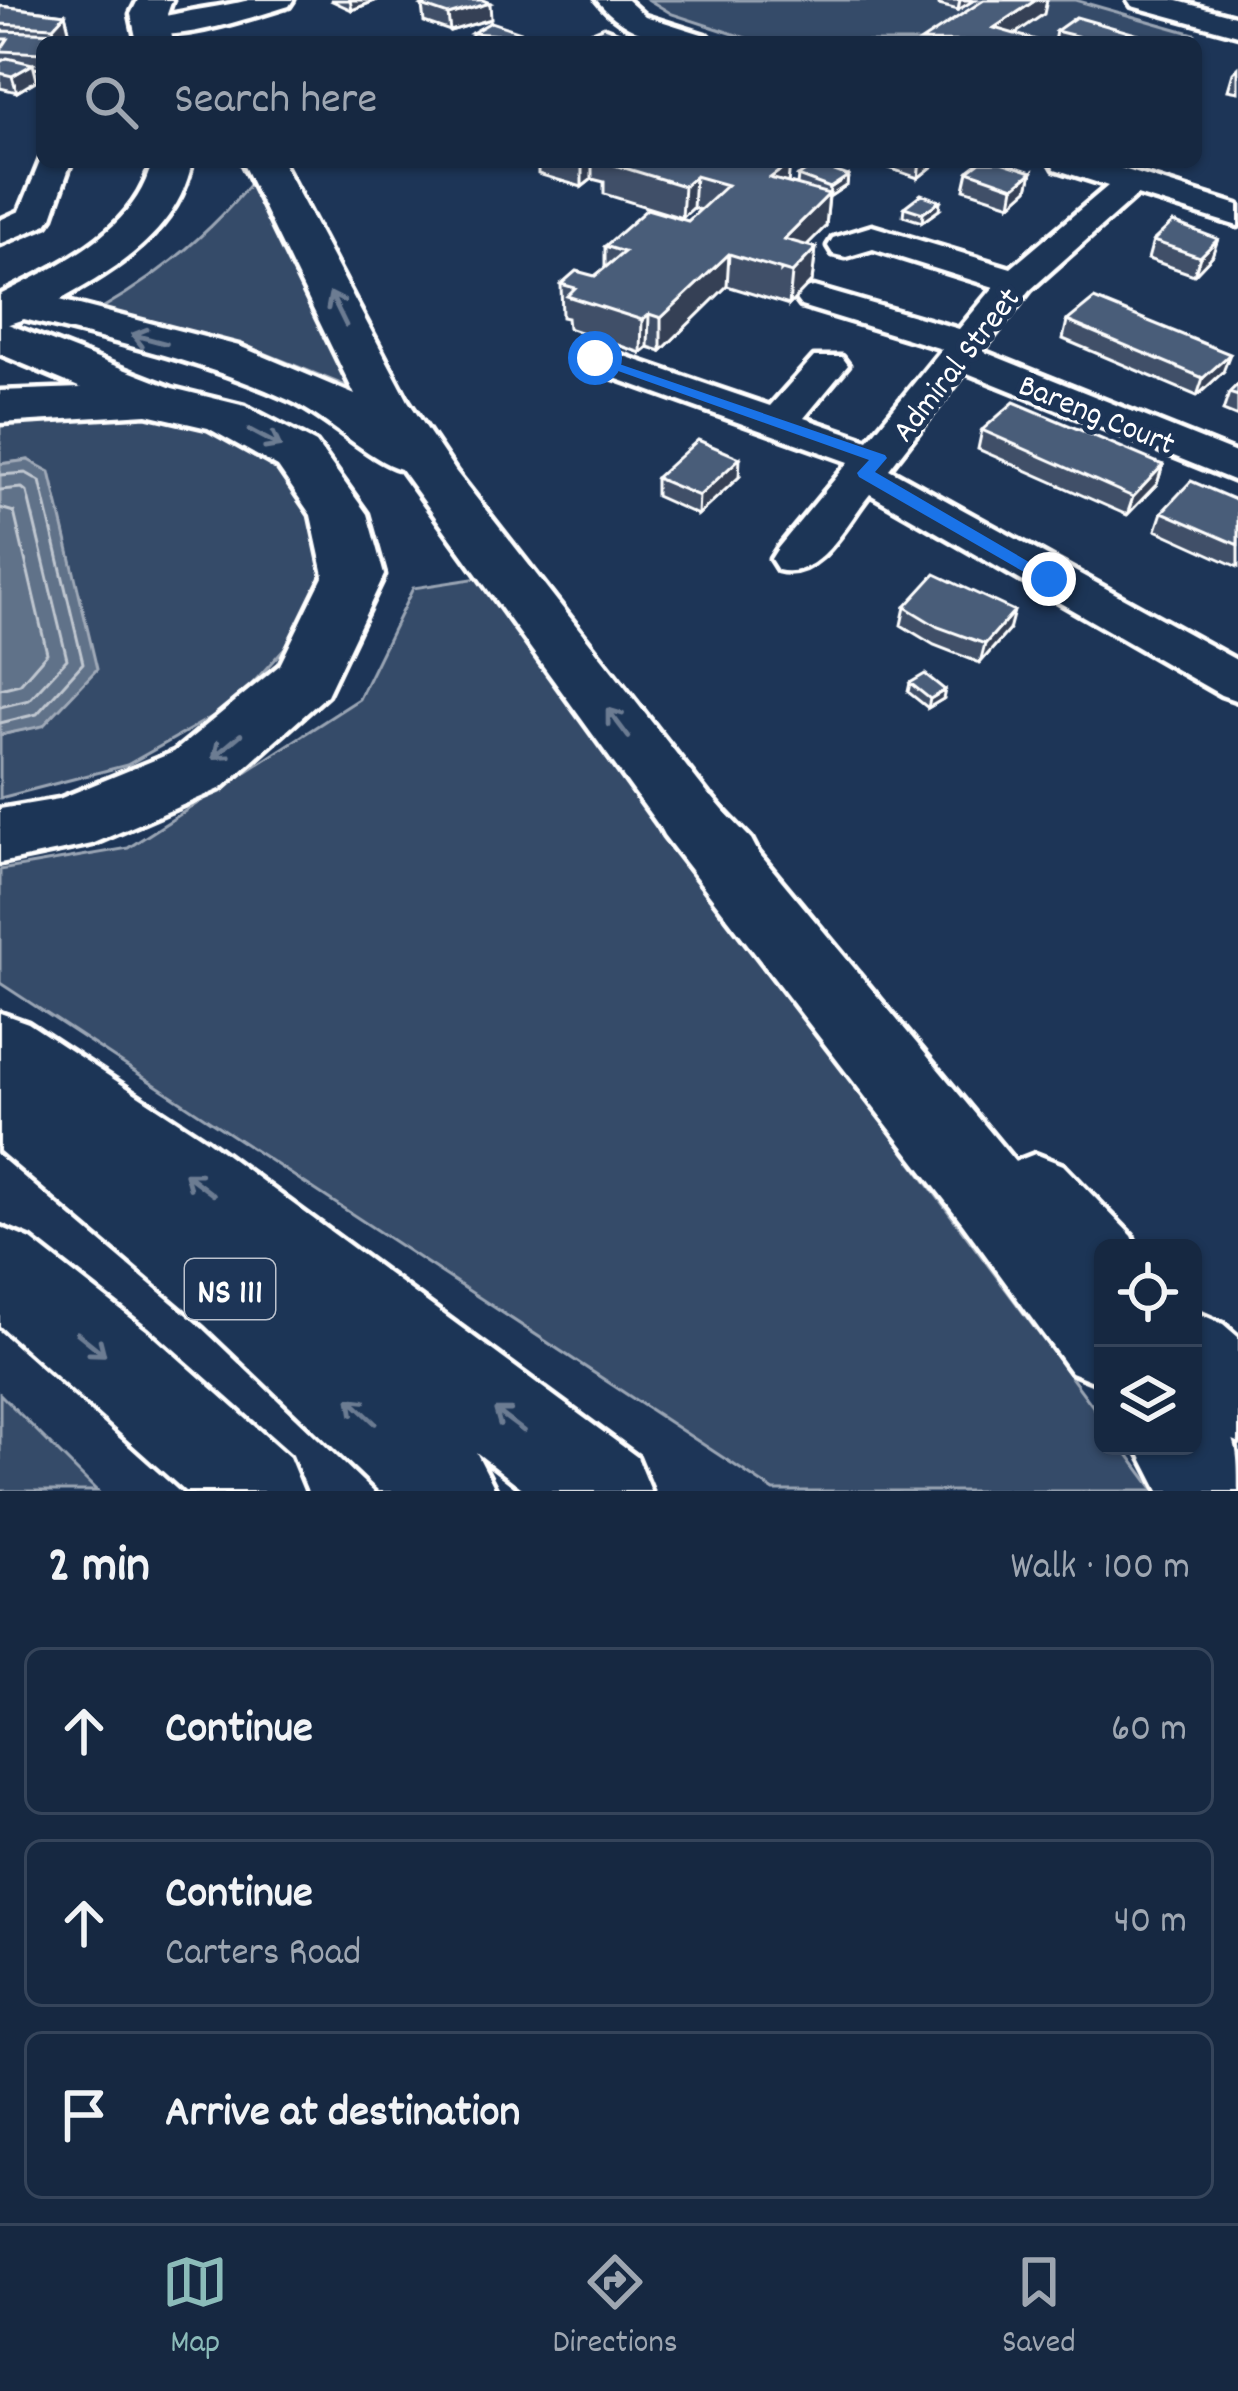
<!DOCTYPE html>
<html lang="en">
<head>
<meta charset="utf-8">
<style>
	:root { --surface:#162841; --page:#23344c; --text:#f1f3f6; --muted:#9ea6b1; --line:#35445a; --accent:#8bbbb9 }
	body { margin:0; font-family:Dekko,sans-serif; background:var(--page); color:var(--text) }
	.controls { position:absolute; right:36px; bottom:36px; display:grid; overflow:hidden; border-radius:18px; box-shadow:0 3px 9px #0004 }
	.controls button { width:108px; height:108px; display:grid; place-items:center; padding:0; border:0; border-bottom:3px solid var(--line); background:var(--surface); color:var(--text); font:60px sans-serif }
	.stop { position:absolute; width:36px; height:36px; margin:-27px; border:9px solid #1a73e8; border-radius:50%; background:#fff }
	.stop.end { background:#1a73e8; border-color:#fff; box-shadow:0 3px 12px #0008 }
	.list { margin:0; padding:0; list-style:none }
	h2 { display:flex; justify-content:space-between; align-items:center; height:156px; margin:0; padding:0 48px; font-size:51px }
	h2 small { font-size:39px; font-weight:400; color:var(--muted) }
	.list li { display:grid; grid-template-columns:78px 1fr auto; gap:36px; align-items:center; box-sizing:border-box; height:168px; margin:0 24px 24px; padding:0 24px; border:3px solid var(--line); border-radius:18px }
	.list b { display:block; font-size:45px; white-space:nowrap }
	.list p { margin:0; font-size:39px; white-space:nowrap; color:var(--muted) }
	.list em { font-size:39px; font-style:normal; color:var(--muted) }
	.icon { flex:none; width:66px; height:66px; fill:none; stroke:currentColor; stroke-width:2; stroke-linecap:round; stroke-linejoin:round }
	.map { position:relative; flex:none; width:1238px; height:1491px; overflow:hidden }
	.search { position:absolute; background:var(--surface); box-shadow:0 3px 9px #0004; left:36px; right:36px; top:36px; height:132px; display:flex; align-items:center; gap:30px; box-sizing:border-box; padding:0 42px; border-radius:18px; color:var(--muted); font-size:45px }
	.sheet { height:732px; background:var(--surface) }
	nav { display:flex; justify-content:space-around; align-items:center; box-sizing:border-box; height:168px; border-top:3px solid var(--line); background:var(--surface); font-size:33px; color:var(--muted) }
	nav a { display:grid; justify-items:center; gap:6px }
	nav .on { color:var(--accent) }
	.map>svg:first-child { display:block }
</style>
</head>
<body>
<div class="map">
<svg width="1238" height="1491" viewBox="0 0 1238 1491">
	<rect width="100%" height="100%" fill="#1d3557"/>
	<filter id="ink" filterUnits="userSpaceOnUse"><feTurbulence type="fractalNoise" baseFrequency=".00833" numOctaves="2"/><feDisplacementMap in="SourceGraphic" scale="24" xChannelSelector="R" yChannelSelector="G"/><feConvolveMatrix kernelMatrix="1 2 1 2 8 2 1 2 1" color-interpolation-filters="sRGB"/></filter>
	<g filter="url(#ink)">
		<!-- green -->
		<path fill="#364b69" stroke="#9aa5b4" stroke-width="3" d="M649,0H1075L1194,34L1184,42H758L672,14Z
			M254,179L383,401L264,353L99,310C160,275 210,234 254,179Z
			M41,398L212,420L295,471L326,568L298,633L233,705L127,765L0,798V735L43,725L28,460L0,464V405Z
			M478,578L1103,1420V1446H1122L1155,1491H774L0,983V870L128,848L359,699L413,588Z
			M0,1394L97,1491H0Z"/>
		<!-- water -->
		<path fill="#617289" stroke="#a0aab8" stroke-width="3" d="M28,460L50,472L97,669L43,726L0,735V464Z"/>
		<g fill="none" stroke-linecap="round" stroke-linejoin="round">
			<!-- shore -->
			<path stroke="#c0c7d0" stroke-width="3" d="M0,475L26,473L40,481L83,663L37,714L0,723
				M0,490L22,488L27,492L67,659L29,700L0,707
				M0,508L14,512L47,653L20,684L0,689"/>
			<defs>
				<path id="minor" d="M249,0H293L289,6C258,15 159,50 136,27C147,15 225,7 249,0Z
					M597,0H627L645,16L708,36L713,42C667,42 627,38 597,0Z
					M1128,0H1174L1238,17V35L1132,6Z
					M42,157V162H71L52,217L47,224L0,244V220L20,211Z
					M1051,162H1101L1238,205V226L1137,195L1030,290L982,351L1238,454V482L965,372L889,469L1238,661V701L1221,695L870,494C846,523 820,581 778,570L771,559L778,548L849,462L581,366L575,358L581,350L595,346L770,406L814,357H842L848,365L804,418L868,440L942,349L801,306L795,298L801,290L814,287L959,329L994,287L873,249L846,257L833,254L828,246L833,238L872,226L1011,268L1108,186L1055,169Z"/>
				<path id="major" d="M138,0H172L167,14L173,42H137L131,14Z
					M152,162H192C178,231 118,268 60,300L239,346L355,395L242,162H282L408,401L456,472L711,798L751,839L761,858L751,877C704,892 693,866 665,834L401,469C371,461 326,417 291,401C206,362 115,342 24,319L0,327V295C59,265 135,232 152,162Z
					M1035,1154L1063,1165L1132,1236L1137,1248H1103V1305C1057,1287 1015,1238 995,1192L1007,1165Z
					M1193,1311L1223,1324L1238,1337V1442L1207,1429L1193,1415Z"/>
				<path id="highway" d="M0,321L172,388L245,406L316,443L367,514L384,575L327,695L222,788L92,844L0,863V809L59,799L174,752L280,665L324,575L311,515L278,467L208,428L147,414L0,423V391L81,388L0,354Z
					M688,789L712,797L1103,1268V1385L1071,1372L962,1222L664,835L654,816L664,797Z
					M0,1013L28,1023L206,1140L637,1457L651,1491H526L476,1452L496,1491H379L205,1325L0,1151Z
					M0,1227L31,1240L147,1331L289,1457L303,1491H185L0,1326Z
					M1193,1403C1238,1423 1238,1444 1238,1491H1159L1136,1446H1193Z"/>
			</defs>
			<!-- minor casing -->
			<use href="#minor" stroke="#fff" stroke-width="9"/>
			<!-- major casing -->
			<use href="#major" stroke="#fff" stroke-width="9"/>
			<!-- highway casing -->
			<use href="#highway" stroke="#fff" stroke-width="9"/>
			<!-- minor -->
			<use href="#minor" fill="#1d3557" fill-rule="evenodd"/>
			<!-- major -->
			<use href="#major" fill="#1d3557" fill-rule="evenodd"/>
			<!-- highway -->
			<use href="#highway" fill="#1d3557" fill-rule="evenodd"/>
		</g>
		<!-- wall -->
		<path fill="#405068" stroke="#fff" stroke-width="3" d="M330,0H377L352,10Z
			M939,0H974L958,10L939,5Z
			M0,6L65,14L69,30L61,39L42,42V69L34,68L37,80L17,92L0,88Z
			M422,6L491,19L450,31L424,22Z
			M1056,31L1150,38L1149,42H1054Z
			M472,33H524V42H472Z
			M1238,68V92L1228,90L1233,73Z
			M533,162H788V183L797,185L798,176H848L847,185L829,197L826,226L806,245L816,248L812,281L789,305L727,286L661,351L648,347L641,353L568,328L567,318L562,317L561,284L595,276L605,268V246L688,221L700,210L693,208L682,218L604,194V182L592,179L582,187L538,174V167L533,166Z
			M883,162H938L918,178L883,166Z
			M968,171L1032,172L1028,189L1011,204L964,189Z
			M904,207L939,210L922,222L903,216Z
			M1153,241L1212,256L1194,275L1148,259Z
			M1067,321L1223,372L1197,396L1063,339Z
			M1238,384V417L1223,411L1229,393Z
			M982,430L1163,465L1157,484L1127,515L978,449Z
			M739,477L698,515L656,496V478Z
			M1238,501V567L1156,530L1162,512Z
			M905,607L1009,630L980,663L934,645L901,625Z
			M910,683L943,699L928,708L908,692Z"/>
		<!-- shaded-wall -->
		<path fill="#344155" stroke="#fff" stroke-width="3" d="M350,0H377L352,10Z
			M960,0H974L958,10Z
			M1036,0H1047L1044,14L1003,42L994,28Z
			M490,3L491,19L450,31L448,15Z
			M65,14L69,30L61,39L62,42H52L56,38L53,27Z
			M524,33V42H507Z
			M33,64L37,80L17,92L12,76Z
			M582,162H592V179L582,187Z
			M920,162H938L918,178Z
			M790,163L787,194L770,178Z
			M1032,172L1028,189L1011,204L1014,187Z
			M695,176L693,208L682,218L684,186Z
			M848,176L847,185L829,197L830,188Z
			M829,194L826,226L781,271L784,239Z
			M940,201L939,210L922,222L923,213Z
			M1218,239L1212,256L1194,275L1200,257Z
			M816,248L812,281L789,305L792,273Z
			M729,254L727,286L661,351V318Z
			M649,314L648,347L641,353L642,320Z
			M1230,354L1223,372L1197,396L1203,378Z
			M740,458L739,477L698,515L699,496Z
			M1163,465L1157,484L1127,515L1133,497Z
			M1014,611L1009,630L980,663L985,644Z
			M945,690L943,699L928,708L930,699Z"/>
		<!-- building -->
		<path fill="#4a5d79" stroke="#fff" stroke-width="3" d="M435,0H483L490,3L448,15L422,6Z
			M984,0H1036L994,28L1043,42L921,41Z
			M0,6L65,14L53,27L0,24Z
			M1076,17L1150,38L1144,42H1068L1076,36L1056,31Z
			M491,22L524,33L507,42H492L490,41L501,35L472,33Z
			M604,26L635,38L628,42H597L581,36Z
			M1,31L60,33L52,42H42V53L0,51L8,39H0Z
			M7,58L33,64L12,76L0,73V62Z
			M605,162L790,163L770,178L829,194L784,239L816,248L792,273L729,254L661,318L649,314L642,320L567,296L575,288L561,284L576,271L595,276L624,252L605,246L647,209L688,221L727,185L695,176L684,186Z
			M980,162H1001L1032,172L1014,187L968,171Z
			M816,164L848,176L830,188L798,176Z
			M921,194L940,201L923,213L904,207Z
			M1173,222L1218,239L1200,257L1153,241Z
			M1094,299L1230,354L1203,378L1067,321Z
			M1238,384V396L1229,393Z
			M1014,402L1163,465L1133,497L982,430Z
			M698,440L740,458L699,496L656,478Z
			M1191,481L1238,501V545L1162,512Z
			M935,574L1014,611L985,644L938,627L905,607Z
			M925,674L945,690L930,699L910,683Z"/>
		<!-- one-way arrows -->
		<defs><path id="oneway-shaft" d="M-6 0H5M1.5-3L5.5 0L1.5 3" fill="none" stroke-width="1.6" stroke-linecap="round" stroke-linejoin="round" transform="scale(3)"/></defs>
		<g stroke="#6c7c92">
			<use href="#oneway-shaft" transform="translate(338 309) rotate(-116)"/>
			<use href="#oneway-shaft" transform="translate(149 339) rotate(-165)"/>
			<use href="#oneway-shaft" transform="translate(265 438) rotate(28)"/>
			<use href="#oneway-shaft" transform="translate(618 723) rotate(-127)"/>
			<use href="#oneway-shaft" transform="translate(227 746) rotate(140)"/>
			<use href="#oneway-shaft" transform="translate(199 1184) rotate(-143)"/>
			<use href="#oneway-shaft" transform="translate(91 1344) rotate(39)"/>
			<use href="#oneway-shaft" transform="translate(362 1411) rotate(-137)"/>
			<use href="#oneway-shaft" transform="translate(509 1420) rotate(-143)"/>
		</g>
	</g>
	<!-- route -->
	<path fill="#1a73e8" d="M590,354L885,455L887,458L875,472L1058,579L1043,583L859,477L857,473L869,460L590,361Z"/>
	<g text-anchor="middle" stroke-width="10" stroke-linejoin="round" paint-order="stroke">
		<!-- far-street labels -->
		<g font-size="33" fill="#fff" stroke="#1d3557">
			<text transform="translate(954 363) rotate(-52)" y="12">Admiral Street</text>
			<text transform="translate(1098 412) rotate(22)" y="12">Bareng Court</text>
		</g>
		<!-- shield labels -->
		<rect fill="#1d3557" stroke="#bbc2cd" stroke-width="3" x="185" y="1259" width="90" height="60" rx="9"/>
		<g font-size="36" font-weight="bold" fill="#fff">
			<text x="230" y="1302">NS 111</text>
		</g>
	</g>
</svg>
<div class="controls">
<button><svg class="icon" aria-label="locate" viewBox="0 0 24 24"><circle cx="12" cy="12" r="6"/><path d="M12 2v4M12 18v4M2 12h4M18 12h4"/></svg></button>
<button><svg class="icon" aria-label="layers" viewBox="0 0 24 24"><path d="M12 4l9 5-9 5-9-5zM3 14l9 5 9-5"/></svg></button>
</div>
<div class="stop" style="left:595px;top:358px"></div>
<div class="stop end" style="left:1049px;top:579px"></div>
<div class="search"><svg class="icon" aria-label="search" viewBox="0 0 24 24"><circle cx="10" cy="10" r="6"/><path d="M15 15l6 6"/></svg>Search here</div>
</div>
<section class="sheet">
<h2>2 min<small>Walk · 100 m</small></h2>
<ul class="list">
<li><svg class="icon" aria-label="ahead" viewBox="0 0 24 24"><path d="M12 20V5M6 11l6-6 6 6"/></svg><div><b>Continue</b></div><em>60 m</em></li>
<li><svg class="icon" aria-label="ahead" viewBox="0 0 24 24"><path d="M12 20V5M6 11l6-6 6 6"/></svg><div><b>Continue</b><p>Carters Road</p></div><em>40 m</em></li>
<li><svg class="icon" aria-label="arrive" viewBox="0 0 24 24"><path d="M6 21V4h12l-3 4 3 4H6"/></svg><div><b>Arrive at destination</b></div></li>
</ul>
</section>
<nav>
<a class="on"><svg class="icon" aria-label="map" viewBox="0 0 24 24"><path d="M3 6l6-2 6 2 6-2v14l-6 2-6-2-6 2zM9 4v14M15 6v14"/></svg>Map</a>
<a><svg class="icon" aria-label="directions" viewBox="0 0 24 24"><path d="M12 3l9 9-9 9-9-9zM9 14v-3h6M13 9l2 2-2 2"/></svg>Directions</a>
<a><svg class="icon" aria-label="saved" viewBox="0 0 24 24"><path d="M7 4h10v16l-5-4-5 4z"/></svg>Saved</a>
</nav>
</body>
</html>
